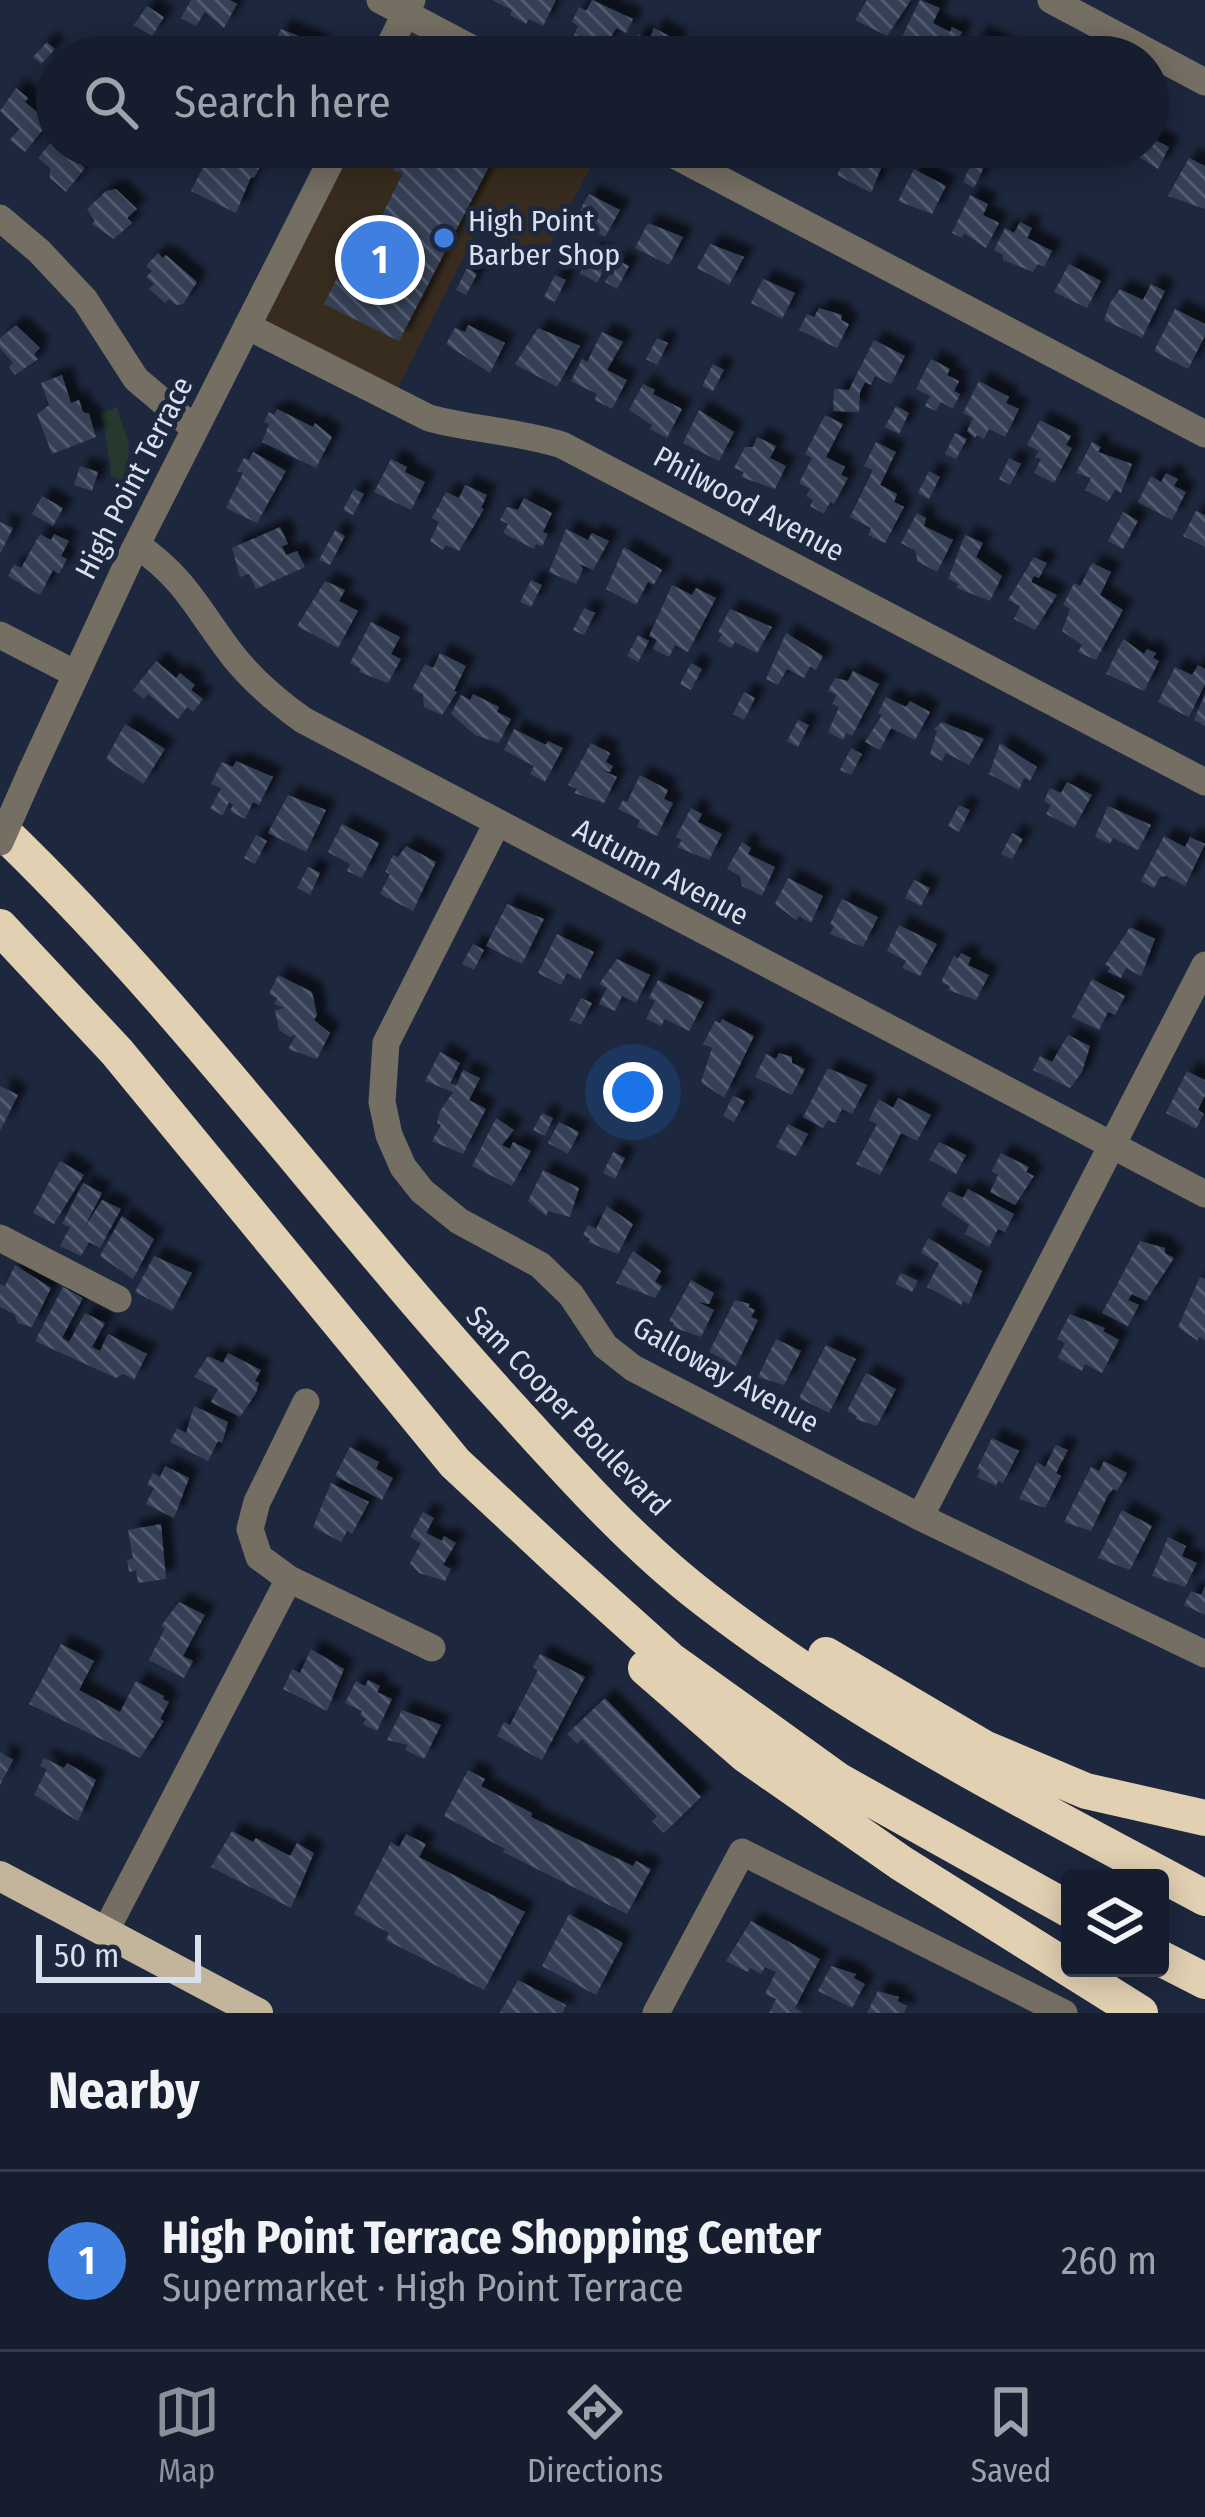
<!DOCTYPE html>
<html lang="en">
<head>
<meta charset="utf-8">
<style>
	:root { --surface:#161d2e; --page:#1f2636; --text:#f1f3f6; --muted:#9ea2aa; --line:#353b4a; --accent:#8c9099 }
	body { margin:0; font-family:"Fira Sans Condensed",sans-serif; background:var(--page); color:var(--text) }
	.controls { position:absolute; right:36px; bottom:36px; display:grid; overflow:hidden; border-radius:12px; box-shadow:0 6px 30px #0003 }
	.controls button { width:108px; height:108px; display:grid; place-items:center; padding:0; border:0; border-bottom:3px solid var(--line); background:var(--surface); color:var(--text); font:60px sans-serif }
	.scale { position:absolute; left:36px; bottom:30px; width:165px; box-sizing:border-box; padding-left:12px; border:6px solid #d8dfee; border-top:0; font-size:33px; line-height:42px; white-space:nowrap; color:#d8dfee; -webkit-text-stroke:9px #1d273d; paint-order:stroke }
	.you { position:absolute; left:633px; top:1092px; width:42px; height:42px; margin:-30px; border:9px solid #fff; border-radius:50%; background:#1a73e8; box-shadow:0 0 0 18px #1a73e833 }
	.badge { display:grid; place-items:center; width:78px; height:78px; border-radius:50%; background:var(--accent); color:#fff; font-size:39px; font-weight:700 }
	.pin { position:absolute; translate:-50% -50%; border:6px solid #fff; box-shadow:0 3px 12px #0006 }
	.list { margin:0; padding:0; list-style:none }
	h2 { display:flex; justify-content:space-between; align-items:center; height:156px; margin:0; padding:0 48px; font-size:51px }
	h2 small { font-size:39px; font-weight:400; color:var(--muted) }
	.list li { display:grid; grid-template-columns:78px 1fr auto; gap:36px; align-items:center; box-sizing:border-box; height:180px; padding:0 48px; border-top:3px solid var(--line) }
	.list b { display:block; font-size:45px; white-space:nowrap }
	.list p { margin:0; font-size:39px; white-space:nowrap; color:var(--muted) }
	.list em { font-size:39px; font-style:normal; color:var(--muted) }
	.icon { flex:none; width:66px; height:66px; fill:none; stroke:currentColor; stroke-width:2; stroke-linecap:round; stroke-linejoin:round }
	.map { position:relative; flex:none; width:1205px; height:2013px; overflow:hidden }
	.search { position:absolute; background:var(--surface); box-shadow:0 6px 30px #0003; left:36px; right:36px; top:36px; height:132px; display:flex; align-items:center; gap:30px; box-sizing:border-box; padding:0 42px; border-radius:66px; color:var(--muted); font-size:45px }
	.sheet { height:336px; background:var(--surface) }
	nav { display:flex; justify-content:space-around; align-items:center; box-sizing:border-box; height:168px; border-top:3px solid var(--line); background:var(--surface); font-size:33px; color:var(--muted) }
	nav a { display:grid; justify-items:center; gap:6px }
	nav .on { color:var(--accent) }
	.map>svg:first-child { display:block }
</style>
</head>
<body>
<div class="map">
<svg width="1205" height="2013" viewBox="0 0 1205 2013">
	<defs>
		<pattern id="building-back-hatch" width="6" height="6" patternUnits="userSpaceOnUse" patternTransform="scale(3)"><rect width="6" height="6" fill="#364057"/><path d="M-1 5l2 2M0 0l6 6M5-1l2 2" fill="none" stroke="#525b6f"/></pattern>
		<filter id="shadow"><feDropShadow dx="10" dy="-10" stdDeviation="3" flood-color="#0009"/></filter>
	</defs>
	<rect width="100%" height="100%" fill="#1d273d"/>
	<!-- commercial -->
	<path fill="#382c1e" d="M405,14L473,57H384Z
		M338,147H601L541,262L477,230L396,392L247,326Z"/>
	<!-- grass -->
	<path fill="#25392e" d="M117,407L129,445L127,483L111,476C107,455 108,435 100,415Z"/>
	<!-- building -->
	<path fill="url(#building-back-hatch)" filter="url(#shadow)" d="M191,0H230L237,4L224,28L205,12L196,26L181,18Z
		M492,0H556L543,26L529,19L526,24L510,15L512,10Z
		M592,0L633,19L626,33L616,28L604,51L596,46L594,49L574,35L578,26L572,22L579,7L586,11Z
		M867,0H911L887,36L855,20Z
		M920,0L940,8L933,23L950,32L952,27L962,32L950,57L942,54V49L940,54L919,43L915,51L926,57L894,53Z
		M147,6L164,17L152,36L134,25Z
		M654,28L677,40L670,57H626L638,34L649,40Z
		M281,29L321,45L315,57H267Z
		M978,35L1010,50L1009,57H967Z
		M47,42L55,49L41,64L33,57Z
		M16,88L28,98L25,102L49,122L25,152L10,140L19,129L0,111Z
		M1148,116L1158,121L1149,137L1169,147L1158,169L1123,147H1148Z
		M51,142L57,147L86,150L77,161L85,168L66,192L50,178V168L38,158Z
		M123,147H146L148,149L132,168L116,154Z
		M213,147H229L262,163L254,178L251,177L236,213L191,191Z
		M404,147H499L399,341L324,304L350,252L357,250L368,228L374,231L403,173L393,170Z
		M783,147H830L821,165Z
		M852,147H874L886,156L871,193L837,175Z
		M1189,158L1205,166V209L1168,196Z
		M973,160L985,165L974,188L963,182Z
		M914,169L946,186L932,214L898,201Z
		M116,189L137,209L127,218L132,223L114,239L92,224L95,221L87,209L106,191Z
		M589,194L620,210L605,237L574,221Z
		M970,195L988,204L983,215L999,223L986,248L964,233L962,238L952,233Z
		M1020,222L1032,228L1027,238L1052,251L1044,267L1038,264L1033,272L1003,260V255L994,250L1005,228L1014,233Z
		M648,223L683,237L669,265L635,248Z
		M710,244L744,257L729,285L697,268Z
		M592,251L609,260L597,283L580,273Z
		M158,253L163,258L166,255L197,282L183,304L176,305L169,299L165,303L149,289L154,284L146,277L152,271L146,266Z
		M617,260L629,266L617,289L605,282Z
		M1069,264L1101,281L1087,308L1054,292Z
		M467,268L477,274L466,295L456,290Z
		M555,275L566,280L555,302L544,297Z
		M763,279L795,293L782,319L751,303Z
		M1151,284L1165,291L1142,338L1104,320L1110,303L1120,289L1143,300Z
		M819,308L842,315L841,320L849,324L837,348L799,330L807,314L814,317Z
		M1175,309L1205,324V336L1188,369L1154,351Z
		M16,325L40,348L34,354L38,359L15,375L9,367L13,363L0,348V338Z
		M468,325L505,343L490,373L446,344L455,328L465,332Z
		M538,328L580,346L557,387L515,364Z
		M602,332L623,342L607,370L627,380L612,409L595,400L597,394L571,381L582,359L587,362Z
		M657,338L668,343L657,365L646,359Z
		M874,340L905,356L891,384L875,376L871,385L865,382L860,392L859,412L833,411L834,389L849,390Z
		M931,359L950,369L947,375L959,381L954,391L960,394L953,409L941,402L936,411L925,406L930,396L916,389Z
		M713,364L724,370L713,391L702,386Z
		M62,375L71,403L79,400L83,412L89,414L96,437L52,454L37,414L49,405L41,383Z
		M979,381L1009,397L1006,403L1019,409L1005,437L989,429L984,439L977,435L975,438L967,431L973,418L963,413Z
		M643,384L655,390L653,394L682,409L667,438L650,429L652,425L629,410Z
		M896,406L909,413L899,434L885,427Z
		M277,409L313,427L315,423L332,437L316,468L262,442L269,424L264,422L269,412L274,415Z
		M699,410L734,432L719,461L683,443Z
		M825,415L843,424L826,457L845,467L841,475L848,478L834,504L830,502L824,514L810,506L813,500L806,496L810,489L799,483L812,458L805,454Z
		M1040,420L1071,436L1066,445L1072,448L1054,483L1034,473L1041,459L1035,457L1039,451L1027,445Z
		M955,433L967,439L956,459L945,454Z
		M757,437L776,446L770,458L786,466L775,489L741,477L744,472L734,468L745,447H753Z
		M876,442L896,452L880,485L897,494L894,502L904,507L885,543L868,535L871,528L850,517L873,470L864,466Z
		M1092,442L1101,447L1098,452L1132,464L1121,493L1115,490L1108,502L1085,490L1091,478L1076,473Z
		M253,452L286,471L257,523L226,508L243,473L237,471L244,458L249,460Z
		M1009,458L1021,464L1010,485L999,479Z
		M391,459L407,467L405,472L425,482L411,510L374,492Z
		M80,466L98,472L92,491L74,485Z
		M929,471L940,477L929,499L918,493Z
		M1166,473L1178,479L1174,486L1186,492L1172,520L1138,502L1151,476L1161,482Z
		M465,485L487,495L481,508L484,509L459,551L446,545L443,550L430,541L439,522L432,518L446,492L459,498Z
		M354,489L364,494L353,515L343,510Z
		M42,496L63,508L53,526L32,514Z
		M524,498L552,513L543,532L548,534L542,546L536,544L534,549L503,533L508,524L500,520L507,507L518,510Z
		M1196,511L1205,515V547L1183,536Z
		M1123,512L1138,521L1123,549L1108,541Z
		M917,513L926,518L924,526L953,540L937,572L917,561L916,551L901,543Z
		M0,522L13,528L0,554Z
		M280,527L288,544L282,546L286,555L297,551L305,567L256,589L249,574L240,577L232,548Z
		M566,529L588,540L592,533L609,541L593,570L580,564L583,569L576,584L549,572Z
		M335,530L345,536L330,565L319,560Z
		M40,534L51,540L54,534L69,541L61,556L67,559L59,574L53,570L40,595L8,576L14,564L21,568Z
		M965,535L983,543L976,557L1002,576L990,601L957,588L958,584L948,579Z
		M624,547L662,570L654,585L648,582L636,605L606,589Z
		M1034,557L1047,563L1039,578L1034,576L1031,582L1057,595L1035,630L1014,619L1020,606L1008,600Z
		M1092,563L1111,572L1100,595L1123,610L1096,660L1078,652L1082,645L1062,631L1070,609L1063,605L1074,583L1080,586Z
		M531,580L542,585L531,607L520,602Z
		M325,581L345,590L339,601L358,611L338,648L297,626Z
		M672,585L692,595L696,588L716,598L688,652L675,645L669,657L653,649L657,640L649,636Z
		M584,608L595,613L584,635L573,630Z
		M730,609L772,627L757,653L735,642L731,648L718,641L722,634L718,632Z
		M371,622L400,637L391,654L401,659L388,683L359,672L361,669L350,663Z
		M786,633L823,656L816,670L810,666L804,678L787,669L778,685L766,679Z
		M638,635L649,641L638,662L627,656Z
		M1123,639L1144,654L1147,649L1156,653L1153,658L1159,661L1144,691L1106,674Z
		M440,653L466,666L454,691L457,692L442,715L424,707L423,694L412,689L425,664L433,668Z
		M156,661L176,678L180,673L195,685L191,690L203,699L193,712L187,707L178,719L148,694L144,699L133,690Z
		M691,663L702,669L691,690L680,684Z
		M1198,665L1205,669V684L1189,717L1158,702L1175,667L1192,675Z
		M853,671L879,684L852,736L846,733L843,740L828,732L839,707L832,704L837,695L828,691L835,678L848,681Z
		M744,692L755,698L744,720L733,714Z
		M473,694L499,707L497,712L511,719L499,743L475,735L451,714L461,695L470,700Z
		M1205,694V726L1194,720Z
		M886,697L906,707L910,701L930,712L915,740L891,728L880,750L865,742L882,715L878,713Z
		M798,720L809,725L798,747L787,741Z
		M942,722L984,739L969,765L946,753L942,761L930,754L937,731L934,729Z
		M125,724L165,749L143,784L106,759Z
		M514,729L546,745L548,741L563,748L545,782L530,774L534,766L504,750Z
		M591,743L610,753L606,762L613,766L610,772L602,770L617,777L604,803L574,793L577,789L568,785Z
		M1000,743L1037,767L1030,781L1024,778L1019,790L989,774Z
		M851,748L862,754L851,775L840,770Z
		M236,761L273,777L259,805L253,802L245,819L230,811L233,805L229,802L223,815L210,809L221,788L211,784L222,762L233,767Z
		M640,775L668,790L664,799L673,803L657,836L637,827L640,820L618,809L623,800L627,802Z
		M1067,782L1092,795L1074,828L1046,814L1051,805L1044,801L1050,788L1061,793Z
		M288,795L326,810L306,852L268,833Z
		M959,805L970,810L959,832L948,826Z
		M1108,806L1151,825L1138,850L1113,838L1110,844L1095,837Z
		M691,808L702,814L698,822L722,834L709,860L677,847L682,840L676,837Z
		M342,824L379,843L362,878L347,871L350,864L328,852Z
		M1012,833L1023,839L1012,859L1001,854Z
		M256,835L267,841L255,864L244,858Z
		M1164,836L1185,847L1190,837L1205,844L1185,886L1166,876L1160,877L1154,888L1141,881Z
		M742,842L751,848L748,854L775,867L762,896L742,886L740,876L727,869Z
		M406,846L436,862L413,911L380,894L390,874L385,872L393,855L398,857Z
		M308,867L320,873L310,895L297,888Z
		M788,878L823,896L811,923L799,916L796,920L775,904Z
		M914,880L930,888L921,906L905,898Z
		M842,899L878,917L863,947L830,934L834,926L830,924Z
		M507,904L544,919L522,964L486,946Z
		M899,925L937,944L920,976L902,968L906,961L887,951Z
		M1130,927L1155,939L1141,976L1126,968L1121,978L1108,972L1110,967L1105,965Z
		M557,934L594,952L580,980L567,973L561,985L538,973Z
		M473,944L484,950L474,970L462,964Z
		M961,953L971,958L968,965L989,975L976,1000L948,990L950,986L941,982L954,956L958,959Z
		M617,959L650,975L636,1003L622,996L615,1011L599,1004L607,988L599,984Z
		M278,975L312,992L317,1015L314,1020L330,1033L317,1059L288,1049L296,1035L290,1037L279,1030L275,1010L284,1008L274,1004L277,998L269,994Z
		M1092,979L1125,996L1115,1015L1108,1012L1099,1030L1072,1017Z
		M658,980L704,1002L689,1031L665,1019L661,1026L646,1019L655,1001L649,998Z
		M581,998L592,1003L581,1025L570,1020Z
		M722,1019L754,1036L724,1098L701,1082L712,1048L703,1044L715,1021L720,1023Z
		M1068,1035L1090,1046L1082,1072L1070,1088L1033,1070L1040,1056L1052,1062Z
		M440,1052L460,1063L450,1083L456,1086L463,1070L480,1078L469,1100L486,1109L463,1154L432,1141L441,1125L437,1123L440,1111L453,1092L425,1081Z
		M779,1053L792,1057V1063L805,1069L792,1095L755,1077L766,1054L776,1059Z
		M828,1068L867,1085L852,1114L842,1109L835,1123L828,1120L823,1128L803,1117Z
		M1187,1071L1205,1080V1095L1198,1110L1204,1114L1196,1129L1166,1113Z
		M0,1086L18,1095L0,1131Z
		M733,1096L745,1101L734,1122L723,1116Z
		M898,1098L931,1115L917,1141L901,1133L880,1175L856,1164L877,1124L869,1120L879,1099L893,1108Z
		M542,1113L553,1118L545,1136L533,1130Z
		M496,1118L514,1130L502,1145L510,1149L513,1142L531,1151L512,1186L472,1166Z
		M559,1122L579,1132L568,1154L548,1143Z
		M788,1124L808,1134L796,1156L776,1147Z
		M939,1142L966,1155L956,1174L929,1160Z
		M613,1152L625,1158L615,1179L603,1173Z
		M1001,1153L1029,1167L1026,1172L1034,1176L1015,1205L990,1192L998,1175L992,1171Z
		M60,1161L84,1175L54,1224L33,1213Z
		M543,1170L579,1188L570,1217L548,1211L546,1216L528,1201Z
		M83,1183L102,1193L83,1230L102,1200L121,1209L100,1248L89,1242L81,1256L60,1246L70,1227L62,1224Z
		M968,1189L1014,1214L1005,1232L998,1229L989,1247L965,1234L969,1225L941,1205L949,1191L963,1198Z
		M607,1206L633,1224L618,1254L588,1242L590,1239L583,1235L588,1225L596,1229Z
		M122,1216L154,1239L133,1279L100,1256Z
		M928,1238L982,1271L969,1304L963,1301L961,1305L927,1287L939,1263L921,1253Z
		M1140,1241L1165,1248V1253L1174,1258L1146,1301L1132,1294L1128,1300L1139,1305L1128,1326L1102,1313Z
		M633,1251L661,1271L655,1282L662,1286L655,1298L616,1283Z
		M154,1256L192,1273L172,1311L135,1292Z
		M15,1265L51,1288L32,1327L18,1323L14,1314L0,1307V1284L5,1286Z
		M901,1273L918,1281L912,1292L895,1284Z
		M1200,1277L1205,1279V1340L1199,1337L1198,1341L1178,1327Z
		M691,1280L714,1293L709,1304L698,1302L714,1310L701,1337L672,1327L674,1323L669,1321Z
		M63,1287L83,1298L62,1338L69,1342L85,1313L105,1323L92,1347L100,1351L108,1334L147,1354L134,1380L123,1374L116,1378L35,1341Z
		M735,1300L750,1304L748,1307L755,1310L751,1317L758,1320L736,1366L709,1352Z
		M1070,1314L1105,1328L1103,1331L1119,1340L1102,1373L1085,1364L1082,1371L1058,1358L1065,1343L1057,1339Z
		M776,1339L801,1351L784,1385L758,1377Z
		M826,1345L856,1359L829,1413L799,1398Z
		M228,1353L261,1370L255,1381L259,1383L256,1393L240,1417L211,1402L218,1389L194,1377L208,1356L223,1363Z
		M866,1373L896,1389L877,1426L855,1419L857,1416L847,1411Z
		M194,1406L228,1422L222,1443L218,1441L208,1461L170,1442L177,1428L186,1433Z
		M992,1438L1019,1451L1003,1483L998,1481L996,1486L977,1477L980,1471L977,1469Z
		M1056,1445L1068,1450L1056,1473L1061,1476L1045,1508L1019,1499L1037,1462L1045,1467Z
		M350,1447L379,1462L376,1469L393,1478L382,1500L335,1476Z
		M1104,1461L1127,1473L1117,1491L1113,1489L1108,1495L1091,1531L1064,1522L1091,1467L1099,1471Z
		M165,1466L189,1478L174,1518L146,1504L154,1488L147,1485L153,1473L160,1477Z
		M331,1483L369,1502L352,1534L347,1531L341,1542L313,1527Z
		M1122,1510L1152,1526L1130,1570L1098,1558Z
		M423,1512L434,1518L426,1533L442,1541L444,1536L456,1543L443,1565L451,1569L445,1581L419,1573L410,1563L421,1543L410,1537Z
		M161,1524L166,1579L138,1583L136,1570L129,1572L127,1560L133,1559L128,1530Z
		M1168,1537L1186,1546L1182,1556L1197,1563L1185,1587L1152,1576Z
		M1205,1586V1615L1184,1605L1191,1591L1201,1595Z
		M179,1602L205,1615L183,1656L193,1661L184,1678L149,1660L165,1628L161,1626Z
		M61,1644L94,1661L79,1690L120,1712L136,1681L164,1696L163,1699L169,1702L160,1719L164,1721L140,1758L29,1704Z
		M311,1649L344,1669L327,1711L283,1689L292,1669L300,1673Z
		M540,1654L585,1677L542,1760L497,1736L504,1722L510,1725L538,1670L533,1667Z
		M368,1680L380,1686L377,1692L392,1699L377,1731L363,1724L366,1719L360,1715L362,1711L345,1703L356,1681L365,1686Z
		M605,1698L701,1797L664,1833L652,1821L657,1816L582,1739L577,1744L567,1734Z
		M402,1710L441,1725L424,1759L405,1750L408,1745L387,1740Z
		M0,1752L13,1760L0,1785Z
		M44,1758L64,1768L67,1763L96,1780L78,1821L34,1795L47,1769L40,1766Z
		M468,1770L485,1779L481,1786L532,1813L531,1817L633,1866L636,1861L651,1869L627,1914L503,1852L505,1849L444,1816Z
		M232,1831L253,1842L256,1838L290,1856L297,1843L314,1853L291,1908L211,1867Z
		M406,1834L426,1844L419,1857L525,1912L484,1990L386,1940L389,1933L354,1914L391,1842L399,1847Z
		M569,1914L623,1943L596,1995L542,1966Z
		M751,1921L820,1959L795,2008L803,2013H769L776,1999L765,1994L776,1972L765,1967L761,1974L750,1968L748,1972L726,1961Z
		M831,1966L856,1974L854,1978L865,1984L852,2008L818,1991Z
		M518,1980L566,2005L563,2013H500Z
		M878,1991L899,1997L897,2001L907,2006L904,2013H867Z"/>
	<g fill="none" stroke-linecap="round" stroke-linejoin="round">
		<!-- minor -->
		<path stroke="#756e62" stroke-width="27" d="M380,0L488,57
			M1051,0L1205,82
			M384,57L412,0
			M659,147L1205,434
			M0,218L39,251L85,300L136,379L195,429
			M247,326L429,418C473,430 518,431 562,445L1205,782
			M137,545C188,581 198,611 234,657C254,682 278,702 303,720L1205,1194
			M0,635L74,673
			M31,772L131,556L338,147
			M497,823L386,1043L382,1102L389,1135L403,1167L422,1191L459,1221L540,1265L571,1295L605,1346L633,1368L920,1517L1205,1654
			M0,1238L118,1299
			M306,1402L257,1502L250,1529L259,1557L289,1579L432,1648
			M920,1517L1205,965
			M105,1932L289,1579
			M656,2013L742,1852L1064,2013"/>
		<!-- major -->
		<path stroke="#c3b49c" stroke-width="30" d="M0,1876L258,2013"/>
		<!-- highway -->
		<path stroke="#e2d0b2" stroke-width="36" d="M0,829C182,1004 330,1209 499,1395C564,1466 629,1541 706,1600C860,1719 1034,1806 1205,1898
			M0,927L117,1052L455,1463L559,1560L669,1659L839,1781L1070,1910
			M826,1655L984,1748L1086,1791L1205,1818
			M646,1668L746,1755L901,1863L1140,2013
			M1160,1958L1205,1981"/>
		<!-- minor-bridge -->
		<path stroke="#756e62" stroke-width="27" d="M0,842L31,772"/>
	</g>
	<!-- markers -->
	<circle fill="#3f7fe0" stroke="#1d273d" stroke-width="4.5" cx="444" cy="238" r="12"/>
	<g text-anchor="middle" stroke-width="10" stroke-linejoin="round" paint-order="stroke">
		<!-- poi labels -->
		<g font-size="30" fill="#d8dfee" stroke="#1d273d" text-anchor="start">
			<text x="468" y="231">High Point<tspan x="468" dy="34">Barber Shop</tspan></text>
		</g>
		<!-- street labels -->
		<g font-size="30" fill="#d8dfee" stroke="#1d273d">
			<text transform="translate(134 478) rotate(-63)" y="10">High Point Terrace</text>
			<text transform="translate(749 504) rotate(28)" y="10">Philwood Avenue</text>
			<text transform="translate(661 872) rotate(28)" y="10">Autumn Avenue</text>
			<text transform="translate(726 1375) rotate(29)" y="10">Galloway Avenue</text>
			<text transform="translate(568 1411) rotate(46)" y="10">Sam Cooper Boulevard</text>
		</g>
	</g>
</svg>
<div class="controls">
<button><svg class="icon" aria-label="layers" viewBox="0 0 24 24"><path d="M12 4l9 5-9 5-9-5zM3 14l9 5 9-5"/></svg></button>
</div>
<div class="scale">50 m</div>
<div class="you"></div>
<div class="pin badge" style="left:380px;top:260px;background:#3f7fe0">1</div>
<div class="search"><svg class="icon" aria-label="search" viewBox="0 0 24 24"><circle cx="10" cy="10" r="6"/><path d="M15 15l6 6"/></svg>Search here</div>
</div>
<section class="sheet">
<h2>Nearby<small></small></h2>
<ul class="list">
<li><span class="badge" style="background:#3f7fe0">1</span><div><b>High Point Terrace Shopping Center</b><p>Supermarket · High Point Terrace</p></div><em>260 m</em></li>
</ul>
</section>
<nav>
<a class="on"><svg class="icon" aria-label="map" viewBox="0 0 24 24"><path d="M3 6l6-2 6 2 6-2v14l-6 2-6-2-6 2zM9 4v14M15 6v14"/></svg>Map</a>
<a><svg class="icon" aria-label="directions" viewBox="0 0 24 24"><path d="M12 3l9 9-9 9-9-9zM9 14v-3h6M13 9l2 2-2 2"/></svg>Directions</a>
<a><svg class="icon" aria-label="saved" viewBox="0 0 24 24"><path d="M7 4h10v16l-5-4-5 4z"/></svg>Saved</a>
</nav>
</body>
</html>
